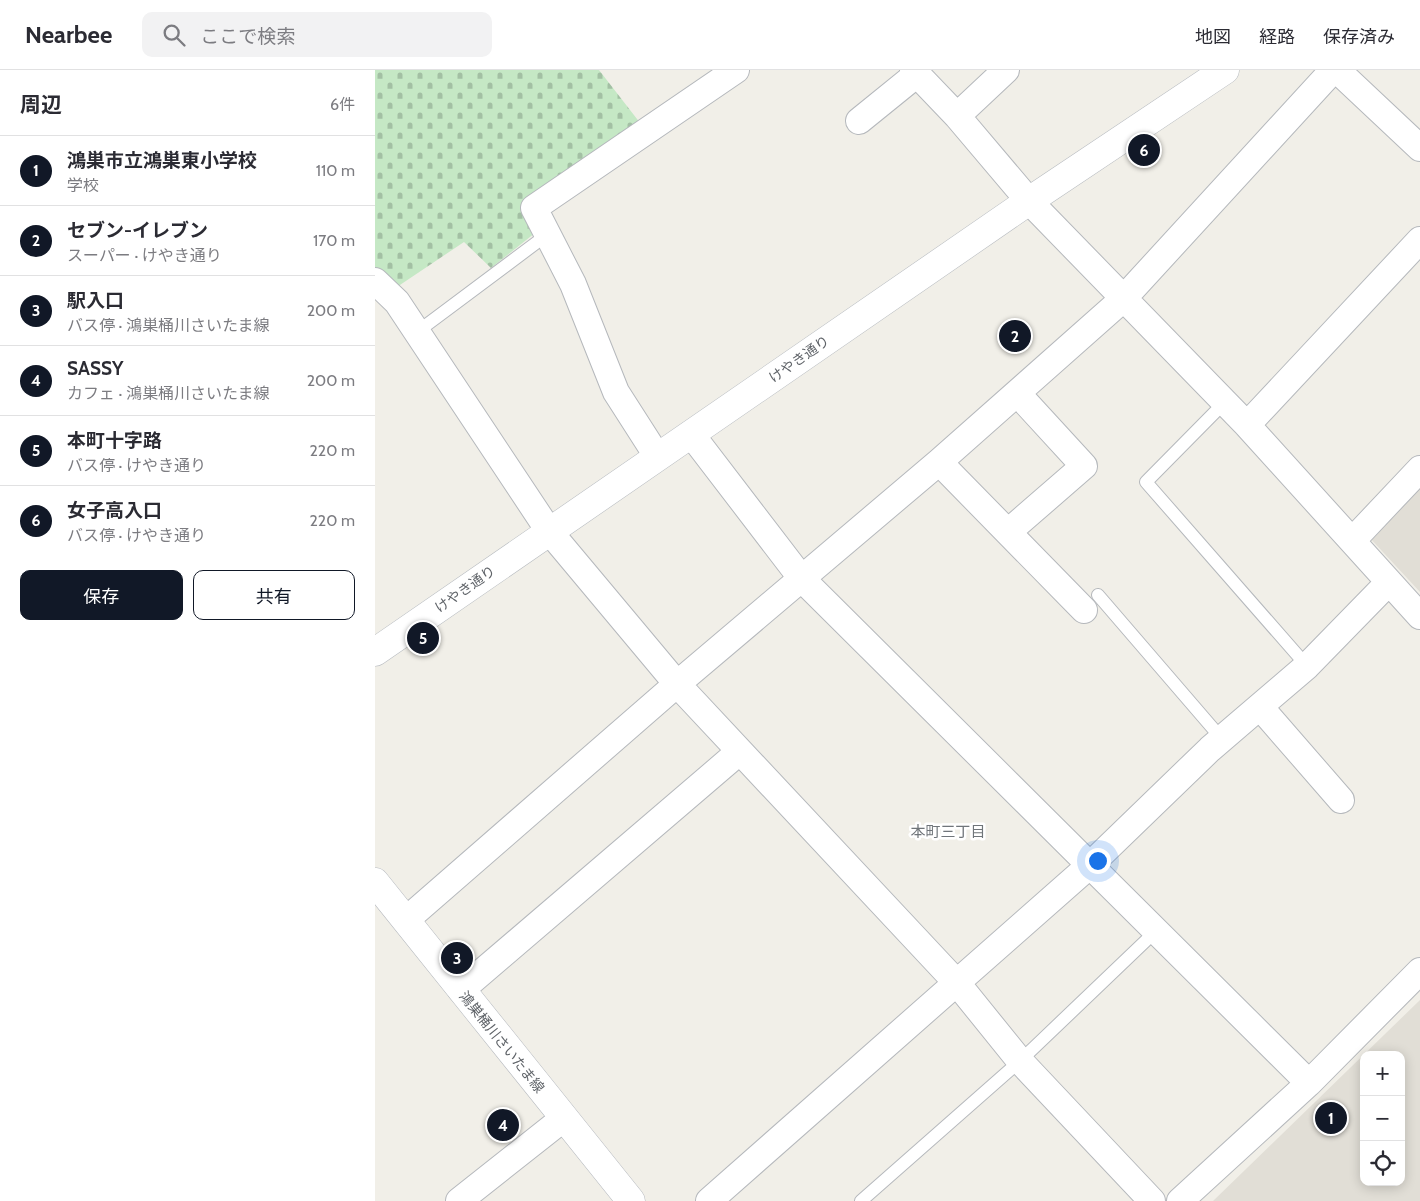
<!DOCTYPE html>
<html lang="ja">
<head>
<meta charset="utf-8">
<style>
	:root { --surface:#fff; --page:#f2f2f3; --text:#2b2b33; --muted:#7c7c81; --line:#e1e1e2; --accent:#111827 }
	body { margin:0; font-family:Cabin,"Noto Sans JP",sans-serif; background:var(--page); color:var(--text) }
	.controls { position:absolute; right:15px; bottom:15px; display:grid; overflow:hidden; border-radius:10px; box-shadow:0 2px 12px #0003 }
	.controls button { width:45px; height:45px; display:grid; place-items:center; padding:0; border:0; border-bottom:1px solid var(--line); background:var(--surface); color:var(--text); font:25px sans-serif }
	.you { position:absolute; left:722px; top:790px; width:18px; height:18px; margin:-12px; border:4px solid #fff; border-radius:50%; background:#1a73e8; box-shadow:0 0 0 8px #1a73e833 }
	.badge { display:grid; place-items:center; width:32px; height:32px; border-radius:50%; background:var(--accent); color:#fff; font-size:16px; font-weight:700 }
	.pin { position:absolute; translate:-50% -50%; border:2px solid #fff; box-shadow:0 1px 5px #0006 }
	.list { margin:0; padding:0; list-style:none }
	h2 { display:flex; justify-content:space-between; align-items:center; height:65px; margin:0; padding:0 20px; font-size:21px }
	h2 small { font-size:16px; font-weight:400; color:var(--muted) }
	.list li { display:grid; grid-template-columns:32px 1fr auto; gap:15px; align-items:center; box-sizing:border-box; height:70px; padding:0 20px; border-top:1px solid var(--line) }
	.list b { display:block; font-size:19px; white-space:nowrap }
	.list p { margin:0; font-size:16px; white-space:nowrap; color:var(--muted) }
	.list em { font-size:16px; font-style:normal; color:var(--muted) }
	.actions { display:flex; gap:10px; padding:15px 20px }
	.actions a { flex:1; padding:11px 0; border:1px solid var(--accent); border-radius:10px; text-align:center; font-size:18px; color:var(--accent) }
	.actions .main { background:var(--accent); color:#fff }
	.icon { flex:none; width:28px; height:28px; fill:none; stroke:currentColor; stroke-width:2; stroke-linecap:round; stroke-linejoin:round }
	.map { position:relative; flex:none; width:1045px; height:1131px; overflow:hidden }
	header { display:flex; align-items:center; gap:30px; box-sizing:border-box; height:70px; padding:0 25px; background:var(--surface); border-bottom:1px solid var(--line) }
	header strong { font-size:24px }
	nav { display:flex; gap:28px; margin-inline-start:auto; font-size:18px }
	.search { width:350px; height:45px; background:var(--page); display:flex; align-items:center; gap:12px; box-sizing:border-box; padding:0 18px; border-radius:10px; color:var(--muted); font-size:19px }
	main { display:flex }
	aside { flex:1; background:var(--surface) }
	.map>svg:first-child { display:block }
</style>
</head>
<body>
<header>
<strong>Nearbee</strong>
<div class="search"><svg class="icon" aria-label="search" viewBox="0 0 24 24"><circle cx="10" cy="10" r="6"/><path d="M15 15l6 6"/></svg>ここで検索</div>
<nav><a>地図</a><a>経路</a><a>保存済み</a></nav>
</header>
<main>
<aside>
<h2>周辺<small>6件</small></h2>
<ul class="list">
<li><span class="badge">1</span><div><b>鴻巣市立鴻巣東小学校</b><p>学校</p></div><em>110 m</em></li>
<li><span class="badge">2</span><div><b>セブン-イレブン</b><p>スーパー · けやき通り</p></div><em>170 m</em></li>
<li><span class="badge">3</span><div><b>駅入口</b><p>バス停 · 鴻巣桶川さいたま線</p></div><em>200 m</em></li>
<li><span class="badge">4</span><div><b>SASSY</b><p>カフェ · 鴻巣桶川さいたま線</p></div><em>200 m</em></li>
<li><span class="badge">5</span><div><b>本町十字路</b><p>バス停 · けやき通り</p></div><em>220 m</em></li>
<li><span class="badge">6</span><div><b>女子高入口</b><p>バス停 · けやき通り</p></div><em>220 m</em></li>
</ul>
<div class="actions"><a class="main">保存</a><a>共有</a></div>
</aside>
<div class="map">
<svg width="1045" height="1131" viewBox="0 0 1045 1131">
	<defs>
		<pattern id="cemetery-stones" width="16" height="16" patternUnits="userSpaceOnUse" patternTransform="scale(1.25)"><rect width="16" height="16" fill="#c5e8c5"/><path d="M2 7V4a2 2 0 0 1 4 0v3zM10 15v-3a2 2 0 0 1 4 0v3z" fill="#a3c0a4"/></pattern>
	</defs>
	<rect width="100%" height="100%" fill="#f1efe8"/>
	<!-- education -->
	<path fill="#e1ded6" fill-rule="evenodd" d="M1045,414V522L994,467Z
		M1045,930V1131H838ZM989,985H1026V1112H989Z"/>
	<!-- cemetery -->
	<path fill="url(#cemetery-stones)" d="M0,0H224L269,58L154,142L165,159L116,198L89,172L13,223L0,211Z"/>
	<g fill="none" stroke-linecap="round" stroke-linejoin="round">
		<defs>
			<path id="lane" d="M42,262L173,164
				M850,332L771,412L932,596
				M723,525L847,669
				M486,1131L645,991L781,861"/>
			<path id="street" d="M538,0L582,46L654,131L872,355L1045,546
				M962,0L1045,78
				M582,46L631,0
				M484,51L542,4
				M0,211L22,232L174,461L302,614L582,913L645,991L777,1131
				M872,355L1045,170
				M316,364L427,509L934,1013
				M282,386L241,322L198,214L159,138L361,0
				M564,392L709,540
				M633,462L709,396L642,323
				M977,471L1045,399
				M886,638L966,730
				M31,850L302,614L564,392L748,229L958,0
				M86,920L364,682
				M84,1131L189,1048
				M334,1131L714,796L835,679L932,596L1014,512
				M805,1131L934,1013L1045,901"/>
			<path id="secondary" d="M0,582L654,131L850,0
				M0,812L256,1131"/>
		</defs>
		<!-- lane casing -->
		<use href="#lane" stroke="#b5b8bc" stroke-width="14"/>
		<!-- street casing -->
		<use href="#street" stroke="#b5b8bc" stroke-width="28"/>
		<!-- secondary casing -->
		<use href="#secondary" stroke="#b6babf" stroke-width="29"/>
		<!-- lane -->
		<use href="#lane" stroke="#fff" stroke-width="12"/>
		<!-- street -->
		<use href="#street" stroke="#fff" stroke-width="26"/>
		<!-- secondary -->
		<use href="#secondary" stroke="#fff" stroke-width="28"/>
	</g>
	<g text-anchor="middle" stroke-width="5" stroke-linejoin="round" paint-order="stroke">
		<!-- street labels -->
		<g font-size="14" fill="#5f6368" stroke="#fff">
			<text transform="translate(424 289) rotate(-35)" y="5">けやき通り</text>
			<text transform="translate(90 519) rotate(-35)" y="5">けやき通り</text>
			<text transform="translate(127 972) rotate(51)" y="5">鴻巣桶川さいたま線</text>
		</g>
		<!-- neighbourhood labels -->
		<g font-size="15" fill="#70757a" stroke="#fff">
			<text x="573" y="767">本町三丁目</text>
		</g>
	</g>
</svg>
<div class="controls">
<button>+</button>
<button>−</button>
<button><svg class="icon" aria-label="locate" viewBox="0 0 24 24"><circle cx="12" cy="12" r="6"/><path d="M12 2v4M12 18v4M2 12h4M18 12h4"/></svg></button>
</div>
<div class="you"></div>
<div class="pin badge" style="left:956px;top:1048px">1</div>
<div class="pin badge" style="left:640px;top:266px">2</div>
<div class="pin badge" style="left:82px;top:888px">3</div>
<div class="pin badge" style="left:128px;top:1055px">4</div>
<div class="pin badge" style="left:48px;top:568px">5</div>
<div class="pin badge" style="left:769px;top:80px">6</div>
</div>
</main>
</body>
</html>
